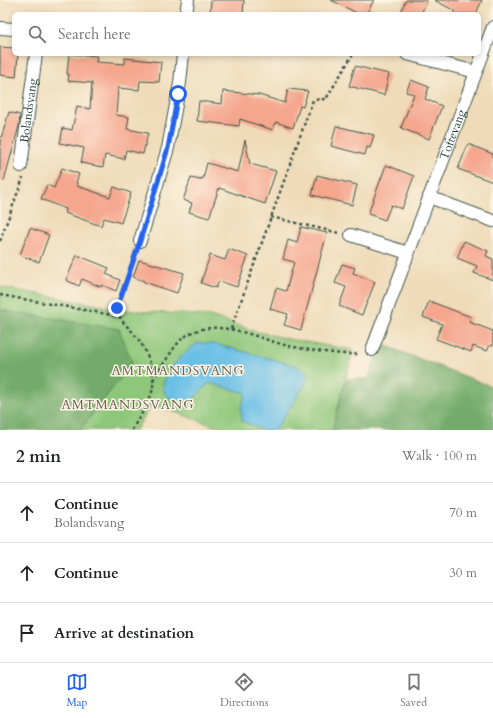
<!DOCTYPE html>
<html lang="en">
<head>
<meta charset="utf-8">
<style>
	:root { --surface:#fff; --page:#f2f2f2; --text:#202124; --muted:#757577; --line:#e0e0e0; --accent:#2563eb }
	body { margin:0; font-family:Cardo,serif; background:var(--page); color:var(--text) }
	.stop { position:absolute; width:12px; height:12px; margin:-9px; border:3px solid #2563eb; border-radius:50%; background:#fff }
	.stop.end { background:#2563eb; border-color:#fff; box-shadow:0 1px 4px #0008 }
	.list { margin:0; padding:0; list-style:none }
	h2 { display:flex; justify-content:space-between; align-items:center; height:52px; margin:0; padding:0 16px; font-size:17px }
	h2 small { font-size:13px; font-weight:400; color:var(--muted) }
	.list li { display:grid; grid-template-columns:26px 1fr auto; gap:12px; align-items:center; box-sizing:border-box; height:60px; padding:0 16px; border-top:1px solid var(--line) }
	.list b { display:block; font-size:15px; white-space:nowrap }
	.list p { margin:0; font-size:13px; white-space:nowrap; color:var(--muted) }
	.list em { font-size:13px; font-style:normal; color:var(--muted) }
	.icon { flex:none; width:22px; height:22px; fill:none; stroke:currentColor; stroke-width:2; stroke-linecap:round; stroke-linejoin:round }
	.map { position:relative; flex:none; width:493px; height:430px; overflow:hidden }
	.search { position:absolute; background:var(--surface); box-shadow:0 2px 6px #0003; left:12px; right:12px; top:12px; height:44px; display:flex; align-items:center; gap:10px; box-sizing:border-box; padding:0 14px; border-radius:6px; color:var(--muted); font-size:15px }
	.sheet { height:232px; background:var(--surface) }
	nav { display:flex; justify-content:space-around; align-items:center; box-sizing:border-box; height:56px; border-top:1px solid var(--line); background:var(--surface); font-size:11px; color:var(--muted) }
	nav a { display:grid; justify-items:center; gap:2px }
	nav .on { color:var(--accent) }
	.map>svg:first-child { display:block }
</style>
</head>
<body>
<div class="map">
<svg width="493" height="430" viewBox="0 0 493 430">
	<rect width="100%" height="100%" fill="#fcf5e5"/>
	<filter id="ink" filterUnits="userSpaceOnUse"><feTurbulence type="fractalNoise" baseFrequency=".025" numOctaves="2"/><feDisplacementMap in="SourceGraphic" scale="8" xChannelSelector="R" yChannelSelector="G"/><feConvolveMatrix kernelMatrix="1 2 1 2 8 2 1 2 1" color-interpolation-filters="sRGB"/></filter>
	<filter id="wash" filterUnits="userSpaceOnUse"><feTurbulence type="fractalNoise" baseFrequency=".012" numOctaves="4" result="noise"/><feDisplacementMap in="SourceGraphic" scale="16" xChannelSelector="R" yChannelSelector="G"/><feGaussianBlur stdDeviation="0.9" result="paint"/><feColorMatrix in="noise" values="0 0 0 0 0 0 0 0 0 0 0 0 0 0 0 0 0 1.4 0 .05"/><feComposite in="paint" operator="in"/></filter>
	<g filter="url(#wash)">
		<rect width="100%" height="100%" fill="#efdbb9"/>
		<!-- green -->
		<path fill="#8fc77a" stroke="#578257" d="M0,287L124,310L210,316L255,331L288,339L353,350L332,430H226L152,404L136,430H80L132,363L119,330L0,310Z"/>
		<!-- forest -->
		<path fill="#73ac6a" stroke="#49744f" d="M0,310L119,329L132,363L80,430H0Z
			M381,344L493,387V430H332L346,379H368Z"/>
		<!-- water -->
		<path fill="#69bfe6" stroke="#447e8d" d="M198,343L215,344L294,365L306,371L308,380L275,430H262L242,421L241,408L246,393L209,383L189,403C137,398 176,358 198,343Z"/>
		<g id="blocks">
			<!-- building -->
			<path fill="#f5a68d" d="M211,0H244L243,14H210Z
				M331,0H374L366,14H359Z
				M406,0H427L421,14H400Z
				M434,0H482L476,14H454L455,11Z
				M0,47L14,48V54H18L16,77L0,75Z
				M69,54L97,56L96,62L125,64V58L161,62L159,82L140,81L139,90L118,88L116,115L129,117L127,129L148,133L143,154L126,150L124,159L105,155L103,167L81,163L84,148L60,143L63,128L72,130L77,106L90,109L92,83L68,81L69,74H67Z
				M355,66L389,74L384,95L349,86Z
				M411,80L429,87L425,99L442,106L429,139L401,128L414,94L406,92Z
				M288,89L308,91L303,107L300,106L293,128L276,122L273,130L240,119L239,126L197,121L199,101L222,104L223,91L259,95L285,103Z
				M9,112L20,115L19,126L4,181L0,180V142Z
				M336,126L374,135L370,148L367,147L365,155L331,146Z
				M245,140L250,164L276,171L265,204L219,188L209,218L189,212L192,203L183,200L191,178L200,180L201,178L203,179L207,163L238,172Z
				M468,144L493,154V182L458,169Z
				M386,165L414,176L402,209L391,205L385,220L368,214Z
				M62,168L79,174L76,183L78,184L77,186L110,197L114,187L131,193L121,223L104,218L101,226L65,213L66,209L41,199L47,185L54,188Z
				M317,175L357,185L352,205L312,195Z
				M301,227L327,233L301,330L284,325L288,314L270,309L276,288L286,291L294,262L283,259L288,240L297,243Z
				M30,228L49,235L39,262L20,255Z
				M464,241L488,251L486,256L493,259V280L474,273L477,266L457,258Z
				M229,249L248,256L237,287L219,281L216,288L201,283L210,255L225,260Z
				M77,255L109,268L106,274L120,280L116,291L102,285L101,287L82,279L79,286L66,280Z
				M139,260L184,273L177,293L144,282V281L133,277Z
				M342,264L355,268L353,273L375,282L362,315L339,306L346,287L335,283Z
				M429,301L471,317L469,322L493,331V346L490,345L487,351L473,346L471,352L436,339L442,324L423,317Z"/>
		</g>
	</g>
	<g filter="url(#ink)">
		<use href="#blocks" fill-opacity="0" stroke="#3e5548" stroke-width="1"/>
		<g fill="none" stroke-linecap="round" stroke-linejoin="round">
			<defs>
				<g id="street">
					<path d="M186,14L188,0"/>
					<path d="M0,28L14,29"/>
					<path d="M407,54L476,72"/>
					<path id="s1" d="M21,166L36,54"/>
					<path d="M429,197L493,221"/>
					<path d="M351,235L408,253"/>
					<path d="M140,241L168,148L180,83L183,54"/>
					<path id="s2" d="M372,350L493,27"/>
				</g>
			</defs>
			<!-- street casing -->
			<use href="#street" stroke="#3e5548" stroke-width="14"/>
			<!-- path -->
			<path stroke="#3e5548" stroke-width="2.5" stroke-dasharray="3 3" stroke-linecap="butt" d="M271,217L339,233
				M0,241L23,178
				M0,295L118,316
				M231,329L313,100L326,99L353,54
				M153,380C160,370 175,344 183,338C213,315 253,337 285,345C307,350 338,355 360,354
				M132,430C137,420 148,405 151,395C158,377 147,349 135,335C127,325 119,321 117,308L136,253"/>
			<!-- street -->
			<use href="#street" stroke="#fff" stroke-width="12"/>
		</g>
	</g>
	<g fill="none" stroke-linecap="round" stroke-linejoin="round" filter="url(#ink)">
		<!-- route -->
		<path stroke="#2563eb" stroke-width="5" d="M117,308L140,241L168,148L178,94"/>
	</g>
	<g text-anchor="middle" stroke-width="3" stroke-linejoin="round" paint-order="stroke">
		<!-- street labels -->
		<g font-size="12" fill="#1f3d34" stroke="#fcf5e5">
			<text dy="4" stroke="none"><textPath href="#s1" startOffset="56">Bolandsvang</textPath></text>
			<text dy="4" stroke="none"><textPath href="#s2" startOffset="230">Toftevang</textPath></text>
		</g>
		<!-- neighbourhood labels -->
		<g font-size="13" letter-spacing="1" fill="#6a6253" stroke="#fcf5e5">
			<text x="178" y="375">AMTMANDSVANG</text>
			<text x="128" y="409">AMTMANDSVANG</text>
		</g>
	</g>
</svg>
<div class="stop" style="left:178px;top:94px"></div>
<div class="stop end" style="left:117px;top:308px"></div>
<div class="search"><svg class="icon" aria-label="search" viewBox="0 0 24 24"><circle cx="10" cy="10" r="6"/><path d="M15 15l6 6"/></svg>Search here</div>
</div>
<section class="sheet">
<h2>2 min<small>Walk · 100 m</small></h2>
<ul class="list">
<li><svg class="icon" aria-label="ahead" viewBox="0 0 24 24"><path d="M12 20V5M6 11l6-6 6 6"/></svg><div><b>Continue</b><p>Bolandsvang</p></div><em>70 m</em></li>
<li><svg class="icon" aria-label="ahead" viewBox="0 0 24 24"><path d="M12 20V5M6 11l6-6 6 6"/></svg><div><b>Continue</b></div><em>30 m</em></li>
<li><svg class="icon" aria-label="arrive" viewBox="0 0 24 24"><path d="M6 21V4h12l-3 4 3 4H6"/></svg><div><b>Arrive at destination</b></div></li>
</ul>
</section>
<nav>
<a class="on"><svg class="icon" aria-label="map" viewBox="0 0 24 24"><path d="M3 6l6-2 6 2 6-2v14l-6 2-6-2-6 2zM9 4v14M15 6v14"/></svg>Map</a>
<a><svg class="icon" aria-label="directions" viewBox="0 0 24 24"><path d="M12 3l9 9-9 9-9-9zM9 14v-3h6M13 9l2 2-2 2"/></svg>Directions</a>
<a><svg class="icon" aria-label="saved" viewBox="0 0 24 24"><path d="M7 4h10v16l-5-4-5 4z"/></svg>Saved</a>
</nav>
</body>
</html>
